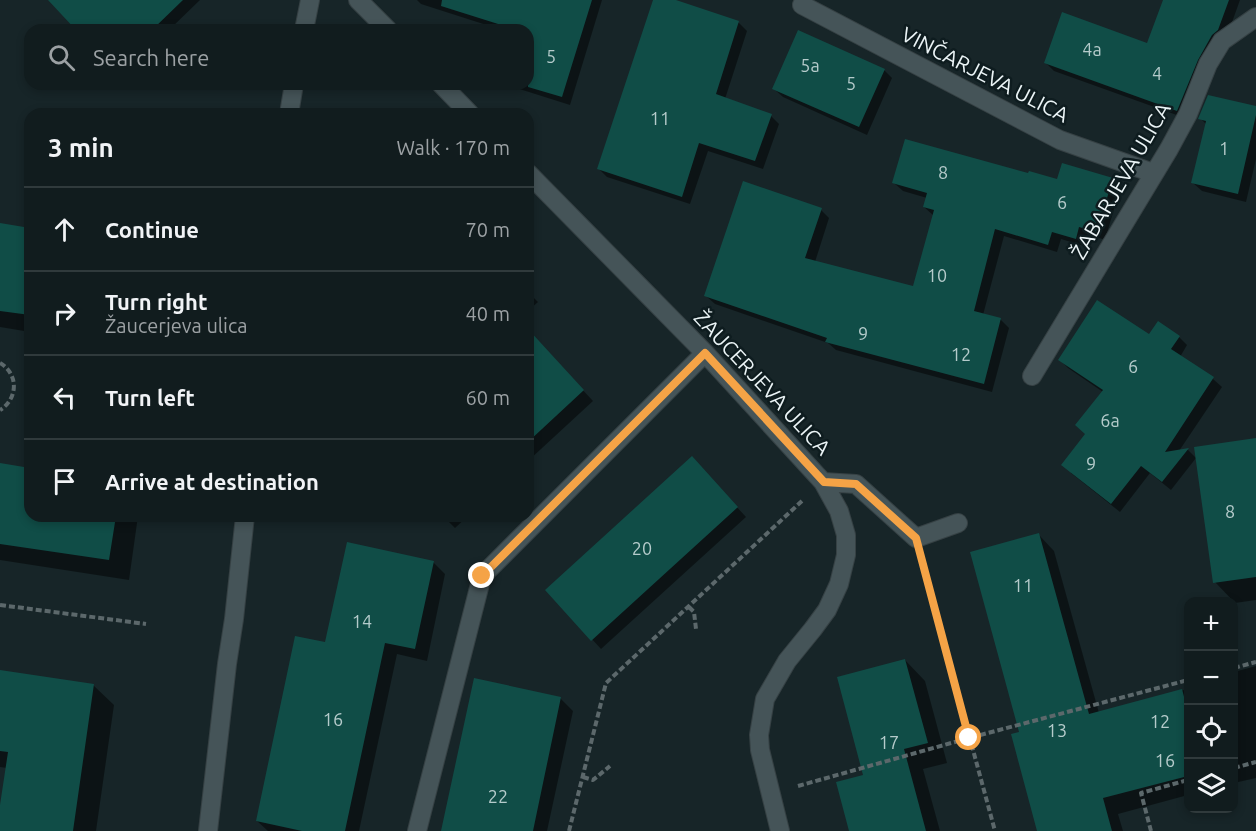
<!DOCTYPE html>
<html lang="en">
<head>
<meta charset="utf-8">
<style>
	:root { --surface:#111c1e; --page:#1e292b; --text:#f1f3f6; --muted:#9ca1a4; --line:#303a3c }
	body { margin:0; font-family:Ubuntu,sans-serif; background:var(--page); color:var(--text) }
	.controls { position:absolute; right:18px; bottom:18px; display:grid; overflow:hidden; border-radius:12px; box-shadow:0 3px 9px #0003 }
	.controls button { width:54px; height:54px; display:grid; place-items:center; padding:0; border:0; border-bottom:2px solid var(--line); background:var(--surface); color:var(--text); font:30px sans-serif }
	.stop { position:absolute; width:18px; height:18px; margin:-14px; border:4px solid #f5a346; border-radius:50%; background:#fff }
	.stop.end { background:#f5a346; border-color:#fff; box-shadow:0 2px 6px #0008 }
	.list { margin:0; padding:0; list-style:none }
	h2 { display:flex; justify-content:space-between; align-items:center; height:78px; margin:0; padding:0 24px; font-size:26px }
	h2 small { font-size:20px; font-weight:400; color:var(--muted) }
	.list li { display:grid; grid-template-columns:39px 1fr auto; gap:18px; align-items:center; box-sizing:border-box; height:84px; padding:0 24px; border-top:2px solid var(--line) }
	.list b { display:block; font-size:22px; white-space:nowrap }
	.list p { margin:0; font-size:20px; white-space:nowrap; color:var(--muted) }
	.list em { font-size:20px; font-style:normal; color:var(--muted) }
	.icon { flex:none; width:33px; height:33px; fill:none; stroke:currentColor; stroke-width:2; stroke-linecap:round; stroke-linejoin:round }
	.map { position:relative; flex:none; width:1256px; height:831px; overflow:hidden }
	.search { position:absolute; background:var(--surface); box-shadow:0 3px 9px #0003; left:24px; top:24px; width:510px; height:66px; display:flex; align-items:center; gap:15px; box-sizing:border-box; padding:0 21px; border-radius:18px; color:var(--muted); font-size:22px }
	.panel { position:absolute; background:var(--surface); box-shadow:0 3px 9px #0003; left:24px; top:108px; width:510px; height:414px; border-radius:18px }
	.map>svg:first-child { display:block }
</style>
</head>
<body>
<div class="map">
<svg width="1256" height="831" viewBox="0 0 1256 831">
	<rect width="100%" height="100%" fill="#172528"/>
	<!-- shadow -->
	<path fill="#0007" d="M54,0H200L169,30H78Z
		M417,0H602L570,105L510,86L508,84H528V30H502L421,4Z
		M654,0H671L739,23L747,31L725,99L771,116L779,124L763,169L708,151L690,204L607,177L598,168Z
		M1165,0H1240L1226,39L1185,118L1054,71L1045,62L1148,45Z
		M884,70L892,78L867,135L783,97L774,89Z
		M1256,107V159L1246,202L1202,191L1193,183L1207,125L1200,118Z
		M1112,180L1120,188L1105,240L1088,234L1084,246L1061,239L1057,252L1004,236L983,315L1001,320L1009,328L992,392L836,350L828,343L715,304L706,296L821,210L829,218L815,262L914,288L934,216L924,207L927,198L903,191L894,183Z
		M0,224L30,229V332L0,327Z
		M528,292L538,302L528,311Z
		M528,331L593,401L528,461Z
		M1149,336L1179,337L1187,345L1180,357L1213,379L1222,387L1179,451L1188,450L1196,458L1171,490L1150,473L1120,512L1071,473L1103,392L1068,368L1060,360Z
		M1256,439V600L1235,603L1215,582Z
		M0,465L30,469V516H138L129,580L0,560Z
		M700,467L746,517L601,649L547,590Z
		M443,516H468L455,528Z
		M1039,535L1054,551L1099,713L1188,689V795L1118,814L1123,831H1039L1021,733Z
		M433,562L445,574L427,661L397,654L359,831H268L257,821L326,644Z
		M905,660L925,681L947,763L923,769L940,831H851L865,776Z
		M1256,666V778L1234,783V672Z
		M0,672L93,685L114,705L96,831H0V816L7,768L0,767Z
		M560,698L573,711L547,831H443Z"/>
	<!-- building -->
	<path fill="#104d47" d="M48,0H183L152,30H76Z
		M442,0H592L562,97L528,87V30H517L441,6Z
		M653,0H676L739,21L716,94L772,114L755,161L699,143L682,197L597,169Z
		M1163,0H1229L1218,30L1212,35L1198,60L1177,111L1044,63L1062,12L1147,43Z
		M798,30L885,69L859,127L772,89Z
		M1208,95L1256,106V115L1238,194L1191,183L1206,121L1198,119Z
		M905,139L1028,173L1029,171L1057,179L1062,163L1113,178L1097,232L1079,227L1076,239L1052,232L1048,245L995,229L974,311L1001,318L984,384L825,342L827,338L704,296L743,181L822,208L805,258L913,286L934,210L923,207L927,193L892,183Z
		M0,223L30,228V315L0,311Z
		M1097,300L1149,334L1158,321L1180,336L1171,349L1214,377L1165,452L1189,448L1162,482L1141,466L1111,504L1061,465L1085,434L1075,425L1103,390L1058,360Z
		M528,329L584,390L528,442Z
		M1256,438V577L1213,583L1194,447Z
		M692,456L738,507L591,641L545,590Z
		M0,463L30,468V516H116L109,560L0,544Z
		M1039,533L1089,714L1182,689L1188,712V776L1103,798L1112,831H1037L1011,734L1019,732L970,552Z
		M347,542L434,561L415,649L385,643L345,831H302L256,821L295,636L325,642Z
		M905,659L928,743L904,749L926,831H849L836,782L863,775L837,677Z
		M0,670L94,684L73,831H0V805L8,752L0,751Z
		M474,678L561,697L533,831H441Z"/>
	<g fill="none" stroke-linecap="round" stroke-linejoin="round">
		<defs>
			<path id="minor" d="M358,0L388,30
				M802,5L1060,140L1153,173
				M304,30L310,0
				M441,84L470,114
				M289,114L294,84
				M528,173L705,353L823,482L839,511L846,535V555L839,584L827,610L813,629L787,661L765,699L759,735L760,750L780,831
				M1032,376L1169,149L1188,114L1208,64L1222,41L1256,17
				M823,482L856,484L916,538L958,523
				M208,831L227,664L234,619L245,516
				M417,831L482,576L705,353"/>
		</defs>
		<!-- minor casing -->
		<use href="#minor" stroke="#364144" stroke-width="20"/>
		<!-- path -->
		<path stroke="#5c686b" stroke-width="4" stroke-dasharray="6 3" stroke-linecap="butt" d="M0,363C19,374 18,399 0,410
			M922,562L995,831
			M0,605L146,624
			M689,607L694,612L696,629
			M1234,668L1256,662
			M1234,768L1256,762
			M583,777L593,780L610,766
			M798,786L969,738L1188,680
			M569,831L606,683L803,500
			M1151,831L1141,793L1188,780"/>
		<!-- minor -->
		<use href="#minor" stroke="#455458" stroke-width="18"/>
	</g>
	<g fill="none" stroke-linecap="round" stroke-linejoin="round">
		<!-- route -->
		<path stroke="#f5a346" stroke-width="8" d="M482,576L705,353L824,482L856,484L916,538L969,738"/>
	</g>
	<g text-anchor="middle" stroke-width="5" stroke-linejoin="round" paint-order="stroke">
		<!-- number labels -->
		<g font-size="18" fill="#b5cbcb">
			<text x="1092" y="56">4a</text>
			<text x="551" y="63">5</text>
			<text x="810" y="72">5a</text>
			<text x="1157" y="80">4</text>
			<text x="851" y="90">5</text>
			<text x="660" y="125">11</text>
			<text x="1224" y="155">1</text>
			<text x="943" y="179">8</text>
			<text x="1062" y="209">6</text>
			<text x="937" y="282">10</text>
			<text x="863" y="340">9</text>
			<text x="961" y="361">12</text>
			<text x="1133" y="373">6</text>
			<text x="1110" y="427">6a</text>
			<text x="1091" y="470">9</text>
			<text x="1230" y="518">8</text>
			<text x="642" y="555">20</text>
			<text x="1023" y="592">11</text>
			<text x="362" y="628">14</text>
			<text x="333" y="726">16</text>
			<text x="1160" y="728">12</text>
			<text x="1057" y="737">13</text>
			<text x="889" y="749">17</text>
			<text x="1165" y="767">16</text>
			<text x="498" y="803">22</text>
		</g>
		<!-- street labels -->
		<g font-size="21" fill="#ecf5f7" stroke="#0e1c1f">
			<text transform="translate(985 75) rotate(27)" y="7">VINČARJEVA ULICA</text>
			<text transform="translate(1121 181) rotate(-60)" y="7">ŽABARJEVA ULICA</text>
			<text transform="translate(762 383) rotate(47)" y="7">ŽAUCERJEVA ULICA</text>
		</g>
	</g>
</svg>
<div class="controls">
<button>+</button>
<button>−</button>
<button><svg class="icon" aria-label="locate" viewBox="0 0 24 24"><circle cx="12" cy="12" r="6"/><path d="M12 2v4M12 18v4M2 12h4M18 12h4"/></svg></button>
<button><svg class="icon" aria-label="layers" viewBox="0 0 24 24"><path d="M12 4l9 5-9 5-9-5zM3 14l9 5 9-5"/></svg></button>
</div>
<div class="stop" style="left:969px;top:738px"></div>
<div class="stop end" style="left:482px;top:576px"></div>
<div class="search"><svg class="icon" aria-label="search" viewBox="0 0 24 24"><circle cx="10" cy="10" r="6"/><path d="M15 15l6 6"/></svg>Search here</div>
<section class="panel">
<h2>3 min<small>Walk · 170 m</small></h2>
<ul class="list">
<li><svg class="icon" aria-label="ahead" viewBox="0 0 24 24"><path d="M12 20V5M6 11l6-6 6 6"/></svg><div><b>Continue</b></div><em>70 m</em></li>
<li><svg class="icon" aria-label="right" viewBox="0 0 24 24"><path d="M7 20v-9h11M14 6l5 5-5 5"/></svg><div><b>Turn right</b><p>Žaucerjeva ulica</p></div><em>40 m</em></li>
<li><svg class="icon" aria-label="left" viewBox="0 0 24 24"><path d="M17 20v-9H6M10 6l-5 5 5 5"/></svg><div><b>Turn left</b></div><em>60 m</em></li>
<li><svg class="icon" aria-label="arrive" viewBox="0 0 24 24"><path d="M6 21V4h12l-3 4 3 4H6"/></svg><div><b>Arrive at destination</b></div></li>
</ul>
</section>
</div>
</body>
</html>
